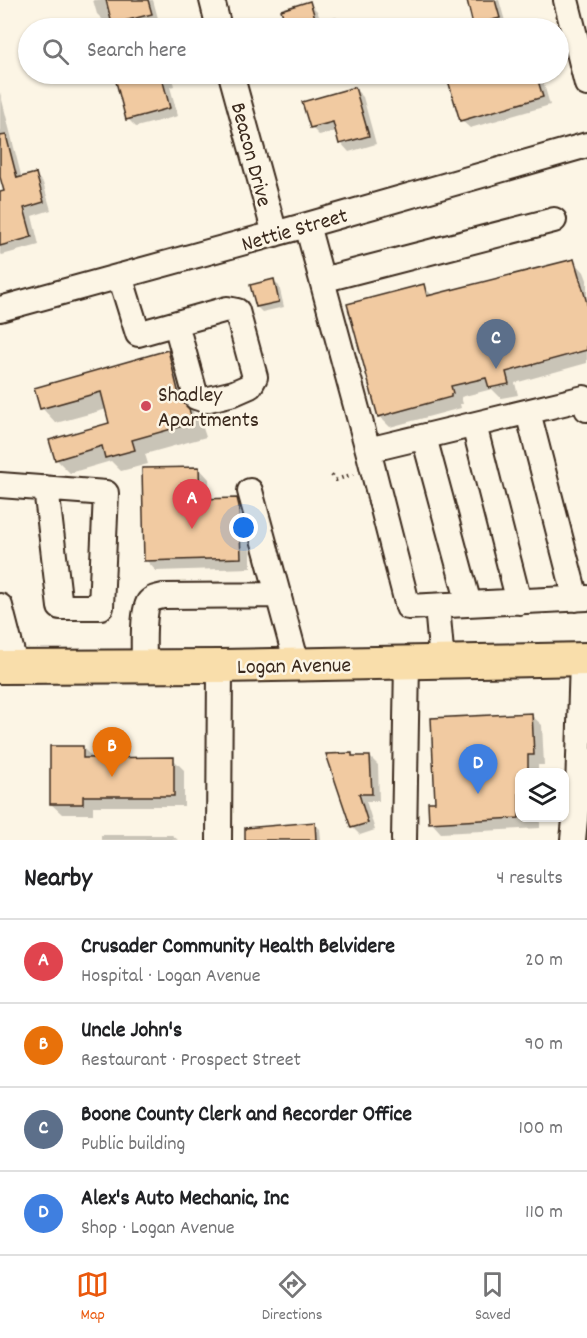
<!DOCTYPE html>
<html lang="en">
<head>
<meta charset="utf-8">
<style>
	:root { --surface:#fff; --page:#f2f2f2; --text:#202124; --muted:#757577; --line:#e0e0e0; --accent:#ea580c }
	body { margin:0; font-family:Dekko,sans-serif; background:var(--page); color:var(--text) }
	.controls { position:absolute; right:18px; bottom:18px; display:grid; overflow:hidden; border-radius:12px; box-shadow:0 2px 4px #0004 }
	.controls button { width:54px; height:54px; display:grid; place-items:center; padding:0; border:0; border-bottom:2px solid var(--line); background:var(--surface); color:var(--text); font:30px sans-serif }
	.you { position:absolute; left:244px; top:528px; width:21px; height:21px; margin:-15px; border:4px solid #fff; border-radius:50%; background:#1a73e8; box-shadow:0 0 0 9px #1a73e833 }
	.badge { display:grid; place-items:center; width:39px; height:39px; border-radius:50%; background:var(--accent); color:#fff; font-size:20px; font-weight:700 }
	.pin { position:absolute; translate:-50% -50px; filter:drop-shadow(0 2px 3px #0008) }
	.pin::after { content:''; position:absolute; top:32px; width:21px; height:18px; background:inherit; clip-path:polygon(0 0,100% 0,50% 100%) }
	.list { margin:0; padding:0; list-style:none }
	h2 { display:flex; justify-content:space-between; align-items:center; height:78px; margin:0; padding:0 24px; font-size:26px }
	h2 small { font-size:20px; font-weight:400; color:var(--muted) }
	.list li { display:grid; grid-template-columns:39px 1fr auto; gap:18px; align-items:center; box-sizing:border-box; height:84px; padding:0 24px; border-top:2px solid var(--line) }
	.list b { display:block; font-size:22px; white-space:nowrap }
	.list p { margin:0; font-size:20px; white-space:nowrap; color:var(--muted) }
	.list em { font-size:20px; font-style:normal; color:var(--muted) }
	.icon { flex:none; width:33px; height:33px; fill:none; stroke:currentColor; stroke-width:2; stroke-linecap:round; stroke-linejoin:round }
	.map { position:relative; flex:none; width:587px; height:840px; overflow:hidden }
	.search { position:absolute; background:var(--surface); box-shadow:0 2px 4px #0004; left:18px; right:18px; top:18px; height:66px; display:flex; align-items:center; gap:15px; box-sizing:border-box; padding:0 21px; border-radius:33px; color:var(--muted); font-size:22px }
	.sheet { height:414px; background:var(--surface) }
	nav { display:flex; justify-content:space-around; align-items:center; box-sizing:border-box; height:84px; border-top:2px solid var(--line); background:var(--surface); font-size:16px; color:var(--muted) }
	nav a { display:grid; justify-items:center; gap:3px }
	nav .on { color:var(--accent) }
	.map>svg:first-child { display:block }
</style>
</head>
<body>
<div class="map">
<svg width="587" height="840" viewBox="0 0 587 840">
	<rect width="100%" height="100%" fill="#fcf5e5"/>
	<filter id="ink" filterUnits="userSpaceOnUse"><feTurbulence type="fractalNoise" baseFrequency=".0167" numOctaves="2"/><feDisplacementMap in="SourceGraphic" scale="12" xChannelSelector="R" yChannelSelector="G"/><feConvolveMatrix kernelMatrix="1 2 1 2 8 2 1 2 1" color-interpolation-filters="sRGB"/></filter>
	<g filter="url(#ink)">
		<!-- shadow -->
		<path fill="#0003" d="M93,0H153L159,22L157,23L159,28H115L113,20L105,22L97,14Z
			M468,0H499L506,25L493,28H478L474,24Z
			M309,3L317,11L321,21L336,17L344,25L345,28H289L283,11Z
			M121,74H171L174,86L170,87L178,116L136,127L128,119L116,75Z
			M465,74H541L550,105L470,128L461,120L449,78Z
			M355,89L363,97L376,144L349,152L341,143L337,131L319,135L311,127Z
			M0,92L22,179L35,175L43,183L51,210L32,216L39,245L2,255L0,253V193L6,192L0,171Z
			M574,261L584,272L587,280V363L515,383L518,395L501,398L492,389L461,397L463,404H460L461,408L390,427L379,416L423,286L433,296Z
			M273,281L279,286L284,307L262,312L257,307Z
			M168,352L182,366L194,415L202,425L206,437L145,454L148,464L121,471L111,461L70,473L56,459L111,424L107,409L56,423L42,408Z
			M199,468L209,479L210,501L237,500L247,511L249,517L251,568L156,571L146,560Z
			M531,715L542,725L544,765H538V772H520V818H540V828L441,833L431,822L436,803Z
			M83,748L94,759H173L184,770V806H93V814H62L51,804Z
			M351,755L354,758L370,757L378,765L379,801H366L375,830L360,835L352,827Z
			M314,823L320,829L321,840H269Z
			M101,835H172L178,840H101Z"/>
		<!-- building -->
		<path fill="#f1caa1" stroke="#3b2a1e" stroke-width="1.5" d="M106,0H148L152,14L112,24Z
			M467,0H495L500,18L473,25Z
			M310,1L318,28H287L281,10Z
			M114,74H161L170,108L126,120Z
			M460,74H536L543,97L460,121L447,77Z
			M355,87L369,136L339,144L333,122L310,128L302,102Z
			M6,135L17,178L36,173L44,202L24,208L32,237L0,246V192L4,191L0,177V136Z
			M574,259L587,303V350L506,372L509,384L489,388L486,378L451,386L453,393L451,394V397L378,417L347,304L424,284L427,296Z
			M274,279L279,302L256,307L250,285Z
			M168,350L181,403L183,402L189,409L193,423L132,440L135,450L105,458L102,446L55,460L49,440L109,423L101,392L40,409L34,388Z
			M199,467L200,499L237,498L239,506L241,558L144,561L142,468Z
			M532,713L534,755H528V772H519V818L429,823L428,802H435L431,718Z
			M50,746H83V758L174,757V796H83V804H50Z
			M352,753V756H370L372,794H359L368,823L351,828L326,754Z
			M315,822L316,840H245V828Z"/>
		<g fill="none" stroke-linecap="round" stroke-linejoin="round">
			<defs>
				<path id="minor" d="M212,0L219,28
					M566,0L587,84
					M231,74L275,234
					M307,225L368,450L408,607L587,598
					M120,276L138,334L227,309L237,311L255,377L250,386L234,393L205,400L196,397L176,324
					M322,280L554,220
					M0,309L307,225L587,145
					M528,412L576,599
					M474,425L519,602
					M424,437L469,604
					M368,450L584,398L587,409
					M0,485L106,493L101,607H60L46,488
					M250,491L297,664
					M0,606L16,668
					M437,606L442,662
					M144,666C144,654 142,609 149,602C152,598 158,597 163,596L279,595
					M219,840L220,666
					M404,840L407,662
					M573,840L578,790L582,659"/>
				<path id="major" d="M0,667L220,666L587,659"/>
			</defs>
			<!-- minor casing -->
			<use href="#minor" stroke="#3b2a1e" stroke-width="28"/>
			<!-- major casing -->
			<use href="#major" stroke="#3b2a1e" stroke-width="36"/>
			<!-- path -->
			<path stroke="#3b2a1e" stroke-width="4" stroke-dasharray="1.5 4.5" stroke-linecap="butt" d="M332,475L336,480L353,474"/>
			<!-- minor -->
			<use href="#minor" stroke="#fcf5e5" stroke-width="24"/>
			<!-- major -->
			<use href="#major" stroke="#f9deab" stroke-width="32"/>
		</g>
	</g>
	<!-- markers -->
	<circle fill="#d1495b" stroke="#fcf5e5" stroke-width="2" cx="146" cy="406" r="6"/>
	<g text-anchor="middle" stroke-width="5" stroke-linejoin="round" paint-order="stroke">
		<!-- street labels -->
		<g font-size="22" fill="#3b2a1e" stroke="#fcf5e5">
			<text transform="translate(253 154) rotate(75)" y="8">Beacon Drive</text>
			<text transform="translate(294 228) rotate(-16)" y="8">Nettie Street</text>
			<text transform="translate(294 664) rotate(-1)" y="8">Logan Avenue</text>
		</g>
		<!-- poi labels -->
		<g font-size="22" fill="#3b2a1e" stroke="#fcf5e5" text-anchor="start">
			<text x="158" y="401">Shadley<tspan x="158" dy="25">Apartments</tspan></text>
		</g>
	</g>
</svg>
<div class="controls">
<button><svg class="icon" aria-label="layers" viewBox="0 0 24 24"><path d="M12 4l9 5-9 5-9-5zM3 14l9 5 9-5"/></svg></button>
</div>
<div class="you"></div>
<div class="pin badge" style="left:192px;top:529px;background:#e0444e">A</div>
<div class="pin badge" style="left:112px;top:777px;background:#e8710a">B</div>
<div class="pin badge" style="left:496px;top:369px;background:#5c6f8a">C</div>
<div class="pin badge" style="left:478px;top:794px;background:#3f7fe0">D</div>
<div class="search"><svg class="icon" aria-label="search" viewBox="0 0 24 24"><circle cx="10" cy="10" r="6"/><path d="M15 15l6 6"/></svg>Search here</div>
</div>
<section class="sheet">
<h2>Nearby<small>4 results</small></h2>
<ul class="list">
<li><span class="badge" style="background:#e0444e">A</span><div><b>Crusader Community Health Belvidere</b><p>Hospital · Logan Avenue</p></div><em>20 m</em></li>
<li><span class="badge" style="background:#e8710a">B</span><div><b>Uncle John's</b><p>Restaurant · Prospect Street</p></div><em>90 m</em></li>
<li><span class="badge" style="background:#5c6f8a">C</span><div><b>Boone County Clerk and Recorder Office</b><p>Public building</p></div><em>100 m</em></li>
<li><span class="badge" style="background:#3f7fe0">D</span><div><b>Alex's Auto Mechanic, Inc</b><p>Shop · Logan Avenue</p></div><em>110 m</em></li>
</ul>
</section>
<nav>
<a class="on"><svg class="icon" aria-label="map" viewBox="0 0 24 24"><path d="M3 6l6-2 6 2 6-2v14l-6 2-6-2-6 2zM9 4v14M15 6v14"/></svg>Map</a>
<a><svg class="icon" aria-label="directions" viewBox="0 0 24 24"><path d="M12 3l9 9-9 9-9-9zM9 14v-3h6M13 9l2 2-2 2"/></svg>Directions</a>
<a><svg class="icon" aria-label="saved" viewBox="0 0 24 24"><path d="M7 4h10v16l-5-4-5 4z"/></svg>Saved</a>
</nav>
</body>
</html>
